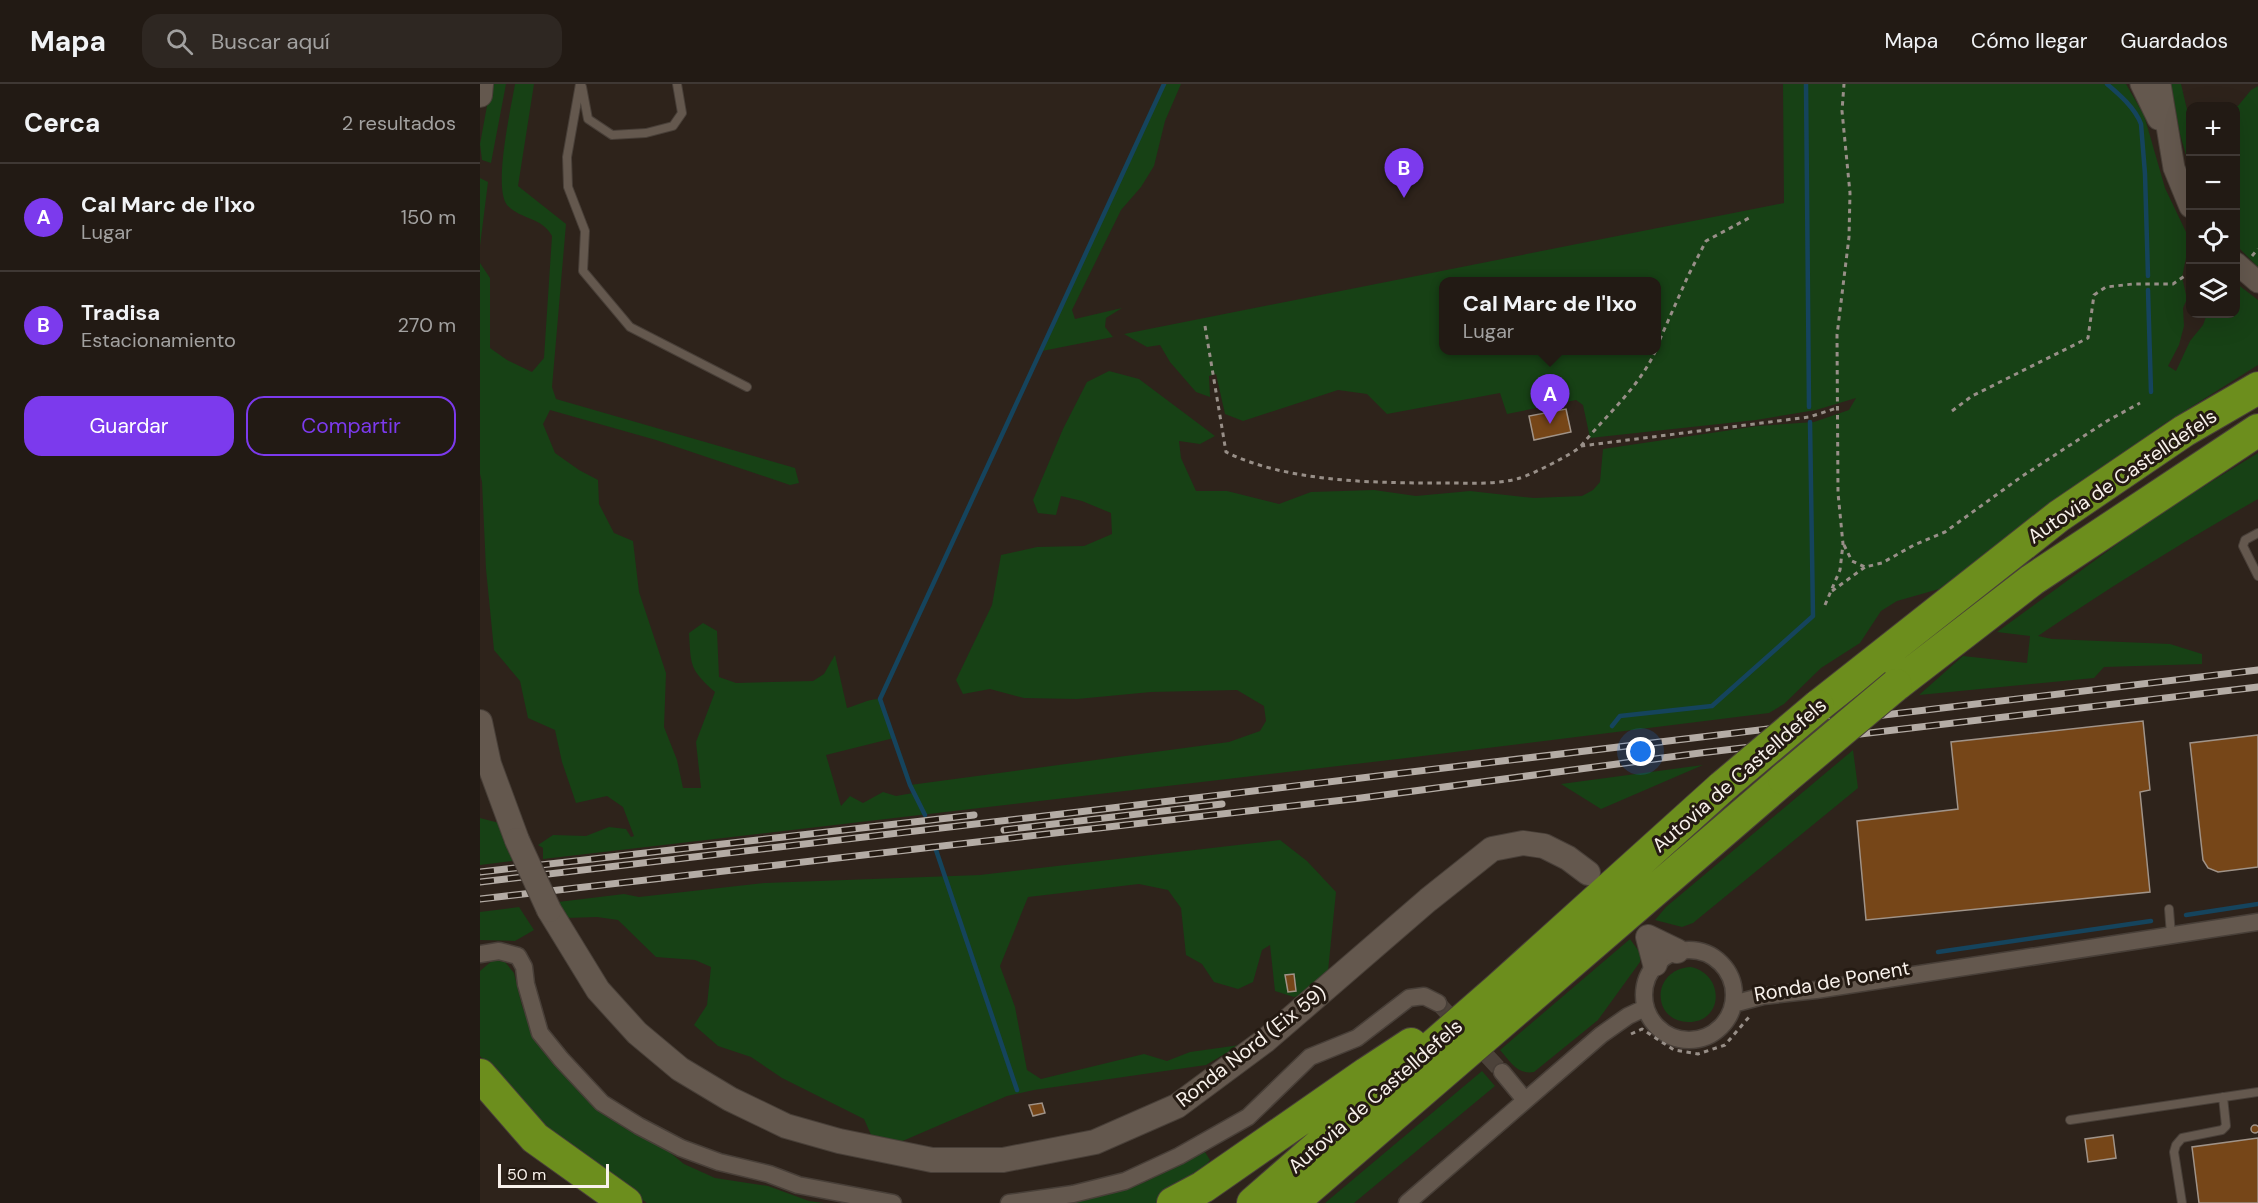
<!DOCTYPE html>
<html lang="es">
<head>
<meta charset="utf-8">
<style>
	:root { --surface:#221a14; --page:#2e2722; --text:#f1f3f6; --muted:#a2a1a0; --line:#3f3834; --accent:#7c3aed }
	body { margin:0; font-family:"DM Sans",sans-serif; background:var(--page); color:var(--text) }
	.controls { position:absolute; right:18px; top:18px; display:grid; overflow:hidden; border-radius:12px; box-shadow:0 6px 24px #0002 }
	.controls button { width:54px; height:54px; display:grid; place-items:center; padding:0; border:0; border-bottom:2px solid var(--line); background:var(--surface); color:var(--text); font:30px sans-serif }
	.scale { position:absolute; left:18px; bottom:15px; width:111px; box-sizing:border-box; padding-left:6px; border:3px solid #f8f1eb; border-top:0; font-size:16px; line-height:21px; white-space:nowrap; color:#f8f1eb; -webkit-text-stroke:4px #241a12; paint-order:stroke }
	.you { position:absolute; left:1161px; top:668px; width:21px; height:21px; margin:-15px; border:4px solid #fff; border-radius:50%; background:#1a73e8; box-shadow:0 0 0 9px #1a73e833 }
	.badge { display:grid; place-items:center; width:39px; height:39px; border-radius:50%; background:var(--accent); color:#fff; font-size:20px; font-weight:700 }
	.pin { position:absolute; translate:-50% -50px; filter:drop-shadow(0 2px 3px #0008) }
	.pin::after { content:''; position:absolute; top:32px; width:21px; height:18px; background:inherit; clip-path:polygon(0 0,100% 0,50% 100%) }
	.popup { position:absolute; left:959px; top:193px; width:222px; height:78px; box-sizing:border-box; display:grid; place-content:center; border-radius:12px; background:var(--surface); filter:drop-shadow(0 2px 4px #0005); font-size:20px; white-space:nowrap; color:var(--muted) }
	.popup b { font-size:22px; color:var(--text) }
	.popup::after { content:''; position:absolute; left:50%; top:100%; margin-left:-12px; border:12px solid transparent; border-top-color:var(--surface) }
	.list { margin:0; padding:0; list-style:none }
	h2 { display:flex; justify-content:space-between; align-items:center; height:78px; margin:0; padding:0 24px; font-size:26px }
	h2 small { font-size:20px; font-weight:400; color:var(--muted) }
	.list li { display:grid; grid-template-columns:39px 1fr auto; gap:18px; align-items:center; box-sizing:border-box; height:108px; padding:0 24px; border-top:2px solid var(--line) }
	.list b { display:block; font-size:22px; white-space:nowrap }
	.list p { margin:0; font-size:20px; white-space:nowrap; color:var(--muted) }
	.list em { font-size:20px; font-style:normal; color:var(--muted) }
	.actions { display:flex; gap:12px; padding:18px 24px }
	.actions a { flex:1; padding:14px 0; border:2px solid var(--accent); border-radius:18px; text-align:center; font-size:21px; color:var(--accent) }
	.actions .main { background:var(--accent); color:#fff }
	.icon { flex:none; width:33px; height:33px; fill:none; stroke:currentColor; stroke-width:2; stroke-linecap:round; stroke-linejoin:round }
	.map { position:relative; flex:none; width:1778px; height:1119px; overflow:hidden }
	header { display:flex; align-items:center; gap:36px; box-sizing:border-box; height:84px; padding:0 30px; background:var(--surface); border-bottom:2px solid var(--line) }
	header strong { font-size:28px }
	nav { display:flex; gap:33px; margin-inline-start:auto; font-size:21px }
	.search { width:420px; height:54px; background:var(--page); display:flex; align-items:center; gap:15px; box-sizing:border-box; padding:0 21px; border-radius:18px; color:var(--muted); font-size:22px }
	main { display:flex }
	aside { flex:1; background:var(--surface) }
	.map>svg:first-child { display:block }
</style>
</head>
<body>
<header>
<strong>Mapa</strong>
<div class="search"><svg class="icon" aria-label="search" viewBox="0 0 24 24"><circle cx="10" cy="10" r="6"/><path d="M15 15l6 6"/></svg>Buscar aquí</div>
<nav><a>Mapa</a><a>Cómo llegar</a><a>Guardados</a></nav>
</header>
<main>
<aside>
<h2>Cerca<small>2 resultados</small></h2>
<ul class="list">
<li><span class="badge">A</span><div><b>Cal Marc de l'Ixo</b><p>Lugar</p></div><em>150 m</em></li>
<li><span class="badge">B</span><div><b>Tradisa</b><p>Estacionamiento</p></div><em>270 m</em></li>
</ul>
<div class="actions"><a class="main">Guardar</a><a>Compartir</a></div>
</aside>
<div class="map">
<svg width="1778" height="1119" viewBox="0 0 1778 1119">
	<rect width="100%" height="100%" fill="#2e231b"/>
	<!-- green -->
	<path fill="#174115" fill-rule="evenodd" d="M11,0H26L11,79L2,76L0,60Z
		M35,0H54L38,102L86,140L72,303L76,315L315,384L319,399L310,401L176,356L70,326L63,340L75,369L99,386L118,396L119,420L134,449L153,457L159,508L186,589L184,643L197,676L203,704H221L216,658L235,608C209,585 211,581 209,549L223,539L237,547L239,593L256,599L333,597L344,590L355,571L367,624C379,621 387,615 400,615L414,654L346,671L361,722L370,712L383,719L403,708L416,712L433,709L430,701L749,658L780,647L786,637L784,622L757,606L671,608L597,615L544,614L510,605L483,610L476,596L512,521L521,471L557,463L604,462L632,450L631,429L602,417L581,412L576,431L558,429L553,416L583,345L607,298L629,287L659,295L735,352L720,360L699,357L701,374L716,407H747L799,420L831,408L894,406L936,412L990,407L1054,414L1102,412L1113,406L1120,398L1123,365L1278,342L1334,338L1369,326L1376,314L1336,326L1276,336L1110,354L1103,321L1096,316L1027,330L1020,309L907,330L887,310L858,306L763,337L745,330L736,290L729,292L730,313L716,308L690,278L680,261L667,263L644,250L1304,119L1303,0H1646L1664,31L1685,104L1706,148V174L1702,193L1707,215L1703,224L1704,242L1699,261L1688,282L1696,287L1710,257L1723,241L1727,230H1756V225L1758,224L1756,223V199L1778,216V281L1684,340L1459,505L1417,517L1401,527L1380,559L1341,584L1304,620L1289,629L918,675L63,775V764L58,761L73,751L106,752L129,743L146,745L151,753L154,752L143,723L127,712L96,719L82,678L75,646L48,634L40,597L14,566L6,485L2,398L0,390V179L10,194V264L27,276L52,288L64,274L72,152C62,133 41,136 27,121C13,103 31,24 35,0ZM964,198H1176V266H964Z
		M684,0H701L685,37L674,82L661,103L641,126L592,226L595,235L642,224L626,234L625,243L633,253L562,267Z
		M1691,0H1701L1710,38V85L1700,50Z
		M1778,2V183L1756,161V22H1724L1726,18L1758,22L1771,6Z
		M0,94L8,98L0,162Z
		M1778,369V415C1703,458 1630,503 1558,552L1572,555L1690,560L1722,570V580L1624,583L1614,594L1439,611L1483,572L1547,579L1550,552L1517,548L1677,431Z
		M1373,666L1378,704L1213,839L1202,843L1175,836L1186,823Z
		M1223,681L1121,725L1081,700Z
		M0,734L23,740L41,776L0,781Z
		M800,756L827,777L856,808L848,887L824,910L814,913L795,907L790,861L782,866L773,898L758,905L734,898L722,880L706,871L701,824L688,806L659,800L548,813L520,882L535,923L547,986L561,995L664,970L687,977L710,968L760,961L726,981L554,1006L527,1012L411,1062L392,1053L384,1035L302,994L271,973L238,962L214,941L227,921L231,883L215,876L176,873L138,836L117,833L86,834L78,818L144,810L159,813L285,799L500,791Z
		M39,823L54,846L35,857L0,856V828Z
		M1150,855L1158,866L1161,864L1160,878L1118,936L1054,988C1037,991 1030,977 1020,966Z
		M13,876L25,878L34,889L42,922L55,955L114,1023L146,1045L182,1062L204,1080L235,1094L288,1102L329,1117L344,1119H167L80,1059L0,972V887Z
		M1211,883C1246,891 1243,939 1208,938C1171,937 1171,885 1211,883Z
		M1002,987L1015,1002L874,1119H845Z
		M725,1068L730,1076L715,1096L679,1119H590L665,1098Z"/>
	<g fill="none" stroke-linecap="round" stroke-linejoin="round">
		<!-- stream -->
		<path stroke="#15445d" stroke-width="4.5" d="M1326,0L1329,323
			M1627,0C1640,11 1655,24 1661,40L1665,90L1668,192
			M1668,206L1671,308
			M1132,642L1140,632L1232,622L1333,532L1330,338
			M445,731L430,701L400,615L684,0
			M456,766L537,1006
			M1706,831L1778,820
			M1458,868L1671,837"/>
	</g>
	<!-- building -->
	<path fill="#764618" stroke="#a09388" stroke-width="1.5" d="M1086,325L1091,348L1054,356L1049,332Z
		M1663,637L1670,706L1660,708L1670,808L1386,836L1377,737L1478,725L1471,658Z
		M1778,651V783L1738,788L1728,784L1723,776L1710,659Z
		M814,890L816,907L808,908L805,891Z
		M562,1019L565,1029L553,1032L549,1021Z
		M1771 1045a4 4 0 1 1 8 0a4 4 0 1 1-8 0Z
		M1633,1051L1636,1074L1608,1078L1605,1055Z
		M1778,1054V1119H1719L1712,1063Z"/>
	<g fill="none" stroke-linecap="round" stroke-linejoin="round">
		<!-- minor-tunnel -->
		<path stroke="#4c423a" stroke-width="16" stroke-dasharray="16 8" stroke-linecap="butt" d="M958,919L1022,988"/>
		<defs>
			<path id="service" d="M100,0L87,73L88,103L105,147L103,187L150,243L267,303
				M102,3L108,35L132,51L166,49L193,42L202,29L197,0
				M1778,449L1765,456L1763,462L1778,492
				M1689,825L1691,851
				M1590,1036L1778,1008
				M1702,1119L1694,1068L1696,1061L1702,1054L1742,1046L1746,1042L1743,1013"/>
			<path id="minor" d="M1164 911a45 45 0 1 1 90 0a45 45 0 1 1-90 0Z
				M0,870L19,867L38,872L44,883L46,900L60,949L81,975L122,1019L159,1042L201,1064L239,1078L289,1090L318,1101L413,1119
				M1253,920L1283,912L1336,906L1778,838
				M1022,988L1045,1016
				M529,1119L593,1110L645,1097L699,1072L768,1033L830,973L877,954L929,914L944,912L958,919
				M927,1119L1121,951L1148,932L1165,924"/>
			<path id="tertiary" d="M1661,0L1678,35
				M1680,0L1694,84L1710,123
				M1756,179L1778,198"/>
			<path id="secondary" d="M0,11L1,0
				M0,638L9,680L37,756
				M69,826L118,906L157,949L200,985L250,1015L306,1042L359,1057L452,1076H523L615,1058L697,1022L786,956L948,816L1012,765L1043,759L1064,762L1088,774L1108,789
				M1168,853L1197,867
				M1168,853L1175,880"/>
			<path id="motorway" d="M1416,601L1552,496L1778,346
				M1338,622L1579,432L1704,347L1778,304
				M0,991L55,1054L146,1119
				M693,1119L723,1103L887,989L931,960
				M773,1119L1018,905L1242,703
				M812,1119L1304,695"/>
		</defs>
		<!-- service casing -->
		<use href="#service" stroke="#483f38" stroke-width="10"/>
		<!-- minor casing -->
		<use href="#minor" stroke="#483f38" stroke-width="19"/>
		<!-- tertiary casing -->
		<use href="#tertiary" stroke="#483f38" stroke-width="23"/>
		<!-- secondary casing -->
		<use href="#secondary" stroke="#483f38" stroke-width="26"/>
		<!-- motorway casing -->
		<use href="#motorway" stroke="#483f38" stroke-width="34"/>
		<!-- path -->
		<path stroke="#988f88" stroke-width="3" stroke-dasharray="4.5 4.5" stroke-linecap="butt" d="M1772,172L1778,165
			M725,242L746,368C809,399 898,399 967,399C991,399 1017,401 1040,394C1051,391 1093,370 1101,362L1329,333L1357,324
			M1176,264L1208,192L1226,157L1269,134
			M1472,327L1492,312L1608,254L1614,211L1626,203L1653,200H1693L1709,189L1710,179
			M1101,362C1127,330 1158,305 1176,266
			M1364,461L1372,477L1385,483L1402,479L1434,461L1465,448L1541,393L1627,337L1660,319
			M1352,507L1385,483
			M1345,521L1360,486L1363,460L1358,409L1357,251L1369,153L1370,109L1362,27L1364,0
			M1151,950L1162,945L1194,966L1218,970L1245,961L1269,933"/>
		<!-- service -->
		<use href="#service" stroke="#64584e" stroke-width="8"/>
		<!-- minor -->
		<use href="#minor" stroke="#64584e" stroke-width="16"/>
		<!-- tertiary -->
		<use href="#tertiary" stroke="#64584e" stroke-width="21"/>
		<!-- secondary -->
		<use href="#secondary" stroke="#64584e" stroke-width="24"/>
		<!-- motorway -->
		<use href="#motorway" stroke="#6c8e1d" stroke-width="32"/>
		<defs>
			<path id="rail" d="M524,746L742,720
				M0,788L494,731
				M0,798L590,729L1778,586
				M0,815L881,714L1220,669L1778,603"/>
		</defs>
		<!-- rail casing -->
		<use href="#rail" stroke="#b4aca5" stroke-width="7"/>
		<!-- rail -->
		<use href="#rail" stroke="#241a12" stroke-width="4.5" stroke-dasharray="14" stroke-linecap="butt"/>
		<defs>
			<path id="secondary-bridge" d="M37,756L69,826"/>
			<path id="motorway-bridge" d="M1304,695L1416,601
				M1242,703L1338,622"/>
		</defs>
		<!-- secondary-bridge casing -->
		<use href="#secondary-bridge" stroke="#483f38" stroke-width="26" stroke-linecap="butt"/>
		<!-- motorway-bridge casing -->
		<use href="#motorway-bridge" stroke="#483f38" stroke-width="34" stroke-linecap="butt"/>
		<!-- secondary-bridge -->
		<use href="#secondary-bridge" stroke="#64584e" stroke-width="24"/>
		<!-- motorway-bridge -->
		<use href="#motorway-bridge" stroke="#6c8e1d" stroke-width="32"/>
	</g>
	<g text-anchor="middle" stroke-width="6" stroke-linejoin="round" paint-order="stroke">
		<!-- street labels -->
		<g font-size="20" fill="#f8f1eb" stroke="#241a12">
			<text transform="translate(1642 392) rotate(-34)" y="7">Autovia de Castelldefels</text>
			<text transform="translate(1259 691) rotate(-41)" y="7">Autovia de Castelldefels</text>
			<text transform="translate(1352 897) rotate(-10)" y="7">Ronda de Ponent</text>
			<text transform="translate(771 962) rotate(-38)" y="7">Ronda Nord (Eix 59)</text>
			<text transform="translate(895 1012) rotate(-41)" y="7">Autovia de Castelldefels</text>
		</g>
	</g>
</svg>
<div class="controls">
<button>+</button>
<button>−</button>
<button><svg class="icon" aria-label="locate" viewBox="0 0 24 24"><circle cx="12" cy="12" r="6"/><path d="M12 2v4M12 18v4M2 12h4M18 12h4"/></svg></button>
<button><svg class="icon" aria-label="layers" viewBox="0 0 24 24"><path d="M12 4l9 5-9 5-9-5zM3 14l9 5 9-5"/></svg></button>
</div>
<div class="scale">50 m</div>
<div class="you"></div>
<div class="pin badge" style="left:1070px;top:340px">A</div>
<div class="popup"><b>Cal Marc de l'Ixo</b>Lugar</div>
<div class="pin badge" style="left:924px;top:114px">B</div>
</div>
</main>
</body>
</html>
